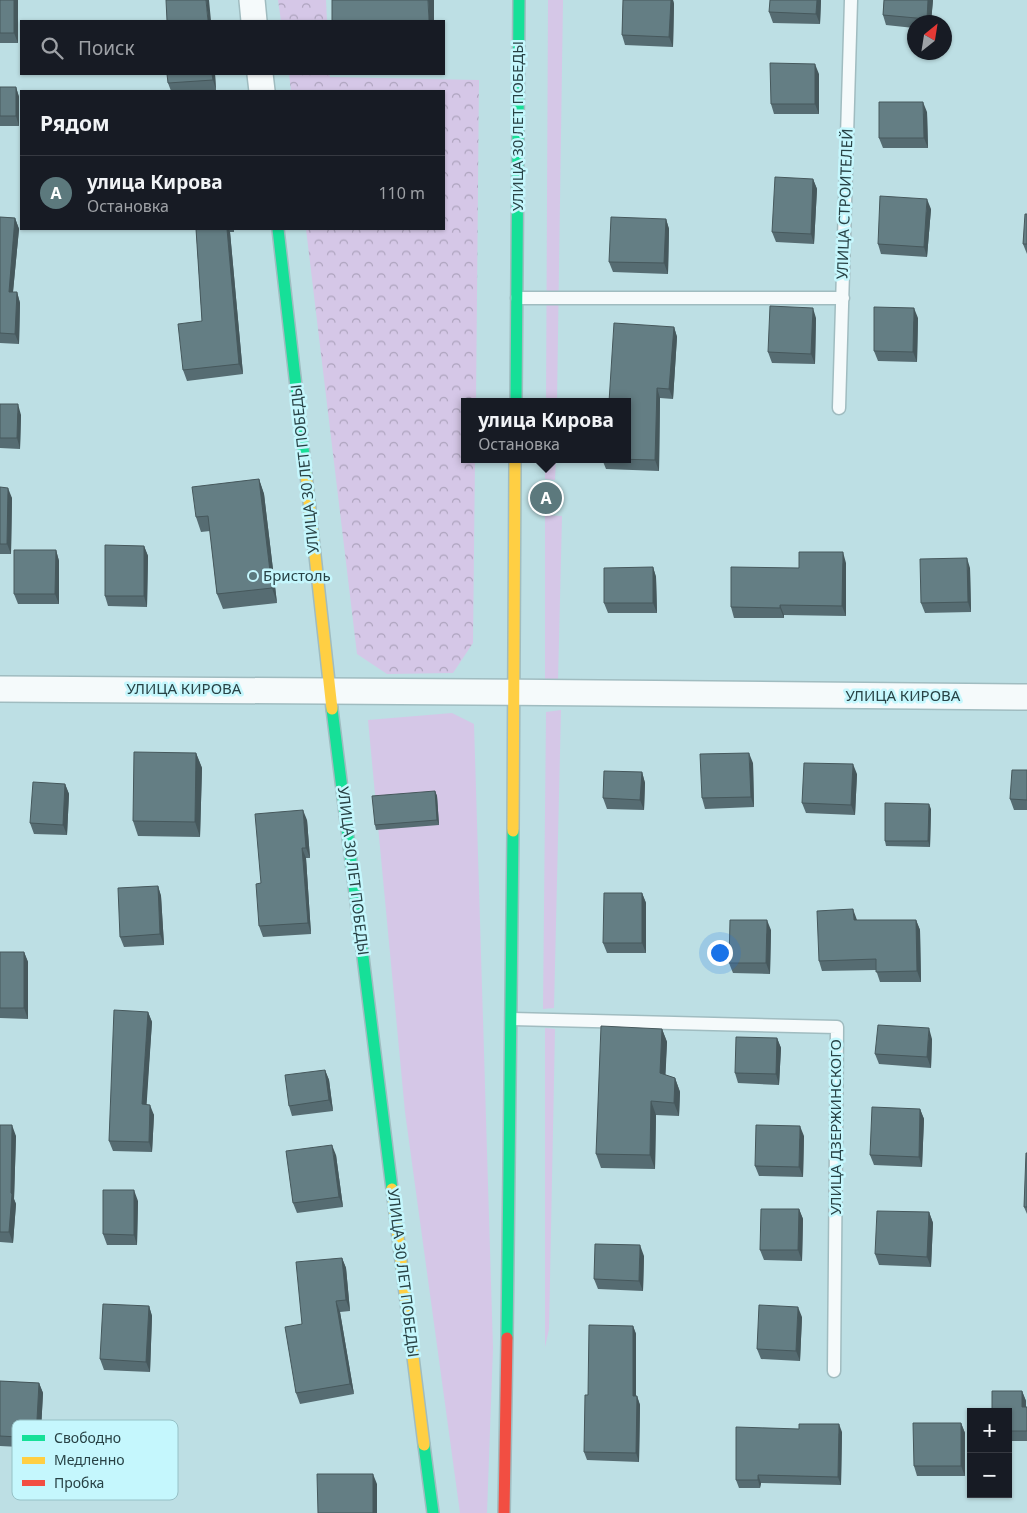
<!DOCTYPE html>
<html lang="ru">
<head>
<meta charset="utf-8">
<style>
	:root { --surface:#171b24; --page:#242831; --text:#f1f3f6; --muted:#9ea1a6; --line:#363941; --accent:#5c797d }
	body { margin:0; font-family:"Noto Sans",sans-serif; background:var(--page); color:var(--text) }
	.controls { position:absolute; right:15px; bottom:15px; display:grid; overflow:hidden; border-radius:0px; box-shadow:0 1px 4px #0004 }
	.controls button { width:45px; height:45px; display:grid; place-items:center; padding:0; border:0; border-bottom:1px solid var(--line); background:var(--surface); color:var(--text); font:25px sans-serif }
	.compass { position:absolute; left:907px; top:15px; width:45px; height:45px; border-radius:50%; background:var(--surface); box-shadow:0 1px 4px #0004; rotate:30deg }
	.you { position:absolute; left:719px; top:952px; width:18px; height:18px; margin:-12px; border:4px solid #fff; border-radius:50%; background:#1a73e8; box-shadow:0 0 0 8px #1a73e833 }
	.badge { display:grid; place-items:center; width:32px; height:32px; border-radius:50%; background:var(--accent); color:#fff; font-size:16px; font-weight:700 }
	.pin { position:absolute; translate:-50% -50%; border:2px solid #fff; box-shadow:0 1px 5px #0006 }
	.popup { position:absolute; left:461px; top:398px; width:170px; height:65px; box-sizing:border-box; display:grid; place-content:center; border-radius:0px; background:var(--surface); filter:drop-shadow(0 1px 4px #0005); font-size:16px; white-space:nowrap; color:var(--muted) }
	.popup b { font-size:19px; color:var(--text) }
	.popup::after { content:''; position:absolute; left:50%; top:100%; margin-left:-10px; border:10px solid transparent; border-top-color:var(--surface) }
	.list { margin:0; padding:0; list-style:none }
	h2 { display:flex; justify-content:space-between; align-items:center; height:65px; margin:0; padding:0 20px; font-size:21px }
	h2 small { font-size:16px; font-weight:400; color:var(--muted) }
	.list li { display:grid; grid-template-columns:32px 1fr auto; gap:15px; align-items:center; box-sizing:border-box; height:75px; padding:0 20px; border-top:1px solid var(--line) }
	.list b { display:block; font-size:19px; white-space:nowrap }
	.list p { margin:0; font-size:16px; white-space:nowrap; color:var(--muted) }
	.list em { font-size:16px; font-style:normal; color:var(--muted) }
	.icon { flex:none; width:28px; height:28px; fill:none; stroke:currentColor; stroke-width:2; stroke-linecap:round; stroke-linejoin:round }
	.map { position:relative; flex:none; width:1027px; height:1513px; overflow:hidden }
	.search { position:absolute; background:var(--surface); box-shadow:0 1px 4px #0004; left:20px; top:20px; width:425px; height:55px; display:flex; align-items:center; gap:12px; box-sizing:border-box; padding:0 18px; border-radius:0px; color:var(--muted); font-size:19px }
	.panel { position:absolute; background:var(--surface); box-shadow:0 1px 4px #0004; left:20px; top:90px; width:425px; height:140px; border-radius:0px }
	.map>svg:first-child { display:block }
</style>
</head>
<body>
<div class="map">
<svg width="1027" height="1513" viewBox="0 0 1027 1513">
	<defs>
		<pattern id="forest-crowns" width="20" height="18" patternUnits="userSpaceOnUse" patternTransform="scale(1.25)"><rect width="20" height="18" fill="#d5c7e7"/><path d="M2 6a3 3 0 1 1 6 0M12 15a3 3 0 1 1 6 0" fill="none" stroke="#ada3bd"/></pattern>
	</defs>
	<rect width="100%" height="100%" fill="#bddfe4"/>
	<!-- green -->
	<path fill="#d5c7e7" d="M548,0H563L557,402H546Z
		M545,459H556L555,480L545,479Z
		M545,515L562,516L558,681L545,680Z
		M561,710L554,1008L543,1009L546,712Z
		M452,713L474,724L493,1348L487,1513H460L405,1112L368,720Z
		M545,1028L555,1029L549,1329L545,1347Z"/>
	<!-- forest -->
	<path fill="url(#forest-crowns)" d="M278,0H326L327,21H281Z
		M289,74H329L330,77L479,80L476,402H465V459H475L473,643L453,673L387,674L357,654L306,229H444V91H291Z"/>
	<g fill="none" stroke-linecap="round" stroke-linejoin="round">
		<defs>
			<path id="lane" d="M517,298H843
				M839,408L851,0
				M512,1019L837,1027L834,1371"/>
			<path id="street" d="M252,0L254,21
				M260,74L262,91
				M0,689C342,689 685,695 1027,697"/>
			<path id="fast" d="M278,229L306,474
				M516,402L519,0
				M332,709L392,1189
				M507,1338L513,831
				M424,1445L433,1513"/>
			<path id="slow" d="M306,474L332,709
				M513,831L515,459
				M392,1189L424,1445"/>
			<path id="jam" d="M504,1513L507,1338"/>
		</defs>
		<!-- lane casing -->
		<use href="#lane" stroke="#a0bcc0" stroke-width="15"/>
		<!-- street casing -->
		<use href="#street" stroke="#a0bcc0" stroke-width="28"/>
		<!-- fast casing -->
		<use href="#fast" stroke="#a0bcc0" stroke-width="14"/>
		<!-- slow casing -->
		<use href="#slow" stroke="#a0bcc0" stroke-width="14"/>
		<!-- jam casing -->
		<use href="#jam" stroke="#a0bcc0" stroke-width="14"/>
		<!-- lane -->
		<use href="#lane" stroke="#f5fafb" stroke-width="12"/>
		<!-- street -->
		<use href="#street" stroke="#f5fafb" stroke-width="25"/>
		<!-- fast -->
		<use href="#fast" stroke="#16e098" stroke-width="11"/>
		<!-- slow -->
		<use href="#slow" stroke="#ffcf43" stroke-width="11"/>
		<!-- jam -->
		<use href="#jam" stroke="#f24e42" stroke-width="11"/>
	</g>
	<!-- wall -->
	<path fill="#566c72" d="M0,0H18V43H0Z
		M623,0H673L674,4L673,47L625,45L622,35Z
		M821,0L820,24L773,23L769,12Z
		M884,0H933L931,22H914V28L886,25L883,15Z
		M215,74L216,90L200,91H171L168,83Z
		M819,74V114H774L771,104Z
		M0,87H16L19,97V126H0Z
		M927,112L928,148H883L879,138Z
		M813,179L817,189L814,244L776,242L772,232Z
		M931,209L927,257L881,254L878,244Z
		M1027,214V254L1023,244Z
		M0,217L15,218L19,229L13,292H17L20,303L19,344L0,343Z
		M666,219L669,229L668,274L613,272L609,262Z
		M196,229H234V232H230L243,374L187,381L183,370L202,321Z
		M816,318L815,364L772,363L768,352Z
		M918,318L917,362L878,361L874,351Z
		M674,327L677,337L673,399L660,398L659,471L606,469L602,459Z
		M0,404L21,415L20,449L0,448Z
		M259,479L264,494L277,603L223,609L217,594L210,531L201,532L196,517Z
		M0,487L12,498L11,554H0Z
		M144,546L148,556L147,607L108,606L105,596Z
		M56,550L59,561V604H18L14,594Z
		M846,563V616L784,615V618H734L731,607L799,568Z
		M653,567L656,577L657,613H608L604,603Z
		M970,568L971,612L925,613L921,603Z
		M196,753L202,768L200,837L138,836L133,821Z
		M753,763L754,807L705,809L702,798Z
		M1027,770V810H1014L1010,799Z
		M642,772L645,783L644,810L607,809L603,798Z
		M857,774L855,815L806,813L802,803Z
		M65,784L69,794L67,835L34,834L30,823Z
		M435,791L437,796L439,825L376,830L375,825Z
		M931,809L930,847L886,846L885,841Z
		M307,820L310,858H306L311,934L263,937L259,926L261,883Z
		M158,886L161,896L164,945L124,947L120,937Z
		M642,893L646,903V953H607L603,943Z
		M857,920H916L920,930L921,982H880L876,970L822,971L819,961Z
		M771,930L770,974L733,973L729,963Z
		M0,952H24L28,962V1019L0,1018Z
		M148,1012L152,1022L146,1104L154,1115L152,1152L113,1151L109,1141Z
		M662,1029L667,1042L665,1075L675,1078L680,1092L679,1116L656,1115L655,1169L601,1168L596,1154Z
		M777,1038L781,1048L779,1085L738,1083L735,1073Z
		M932,1039L931,1068L879,1064L875,1054Z
		M325,1070L329,1080L333,1111L292,1116L289,1106Z
		M920,1109L924,1119L922,1167L874,1165L870,1155Z
		M0,1125L16,1136L14,1199L16,1204L13,1243L0,1242Z
		M804,1136L803,1177L759,1176L755,1166Z
		M1027,1153V1214L1024,1207Z
		M336,1155L343,1207L297,1213L293,1203Z
		M138,1201L137,1245H107L103,1234Z
		M799,1209L803,1219L802,1261L764,1260L760,1250Z
		M929,1212L933,1223L931,1267L879,1265L875,1254Z
		M644,1256L643,1291L598,1289L594,1279Z
		M342,1258L346,1268L350,1311L340,1312L354,1394L300,1404L296,1393L302,1324Z
		M149,1306L152,1316L150,1372L104,1370L100,1359Z
		M802,1317L800,1361L761,1359L757,1349Z
		M633,1326L636,1334V1396H637L640,1405L639,1462L587,1460L584,1452L588,1395Z
		M0,1381L39,1383L43,1393L40,1448L0,1446Z
		M1022,1391L1026,1401V1407H1027V1441H1008V1412Z
		M961,1423L965,1433V1476H917L914,1466Z
		M842,1432L841,1485L761,1483L760,1488H739L736,1480Z"/>
	<!-- shaded-wall -->
	<path fill="#46585c" d="M14,0H18V43L14,33Z
		M206,0H209L211,21H208Z
		M428,0H434V21H429Z
		M671,0H673L674,4L673,47L669,37Z
		M817,0H821L820,24L816,14Z
		M928,0H933L931,22H928L927,19Z
		M815,64L819,74V114L815,104Z
		M212,74H215L216,90L213,80Z
		M16,87L19,97V126L16,116Z
		M923,102L927,112L928,148L924,138Z
		M813,179L817,189L814,244L811,234Z
		M927,199L931,209L927,257L924,247Z
		M15,218L19,229L12,302L9,292Z
		M666,219L669,229L668,274L664,263Z
		M227,229H229L230,232L243,374L239,364Z
		M17,292L20,303L19,344L15,334Z
		M813,308L816,318L815,364L811,354Z
		M914,308L918,318L917,362L913,352Z
		M674,327L677,337L673,399L669,389Z
		M657,388L660,398L659,471L655,460Z
		M18,404L21,415L20,449L17,438Z
		M259,479L264,494L277,603L272,588Z
		M8,488L12,498L11,554L7,544Z
		M144,546L148,556L147,607L144,596Z
		M56,550L59,561V604L55,594Z
		M843,552L846,563V616L842,606Z
		M967,558L970,568L971,612L968,602Z
		M653,567L656,577L657,613L653,603Z
		M780,605L784,615V618L780,608Z
		M196,753L202,768L200,837L195,822Z
		M749,753L753,763L754,807L751,797Z
		M853,764L857,774L855,815L851,805Z
		M642,772L645,783L644,810L640,800Z
		M65,784L69,794L67,835L63,825Z
		M435,791L437,796L439,825L437,820Z
		M929,804L931,809L930,847L928,841Z
		M303,810L307,820L310,858L306,848Z
		M302,848L306,858L311,934L308,923Z
		M158,886L161,896L164,945L160,934Z
		M642,893L646,903V953L642,943Z
		M853,909L857,920V930L854,920Z
		M767,920L771,930L770,974L766,963Z
		M916,920L920,930L921,982L917,971Z
		M24,952L28,962V1019L24,1008Z
		M148,1012L152,1022L146,1114L142,1104Z
		M929,1028L932,1039L931,1068L927,1057Z
		M662,1029L667,1042L665,1087L660,1073Z
		M777,1038L781,1048L779,1085L776,1074Z
		M325,1070L329,1080L333,1111L329,1100Z
		M675,1078L680,1092L679,1116L674,1103Z
		M651,1101L656,1115L655,1169L650,1155Z
		M150,1105L154,1115L152,1152L149,1142Z
		M920,1109L924,1119L922,1167L919,1157Z
		M12,1125L16,1136L14,1199L16,1204L13,1243L9,1232Z
		M800,1126L804,1136L803,1177L799,1167Z
		M332,1145L336,1155L343,1207L339,1197Z
		M134,1190L138,1201L137,1245L134,1235Z
		M799,1209L803,1219L802,1261L798,1250Z
		M929,1212L933,1223L931,1267L927,1257Z
		M640,1245L644,1256L643,1291L639,1281Z
		M342,1258L346,1268L350,1311L346,1300Z
		M336,1301L340,1312L354,1394L350,1384Z
		M149,1306L152,1316L150,1372L146,1362Z
		M798,1307L802,1317L800,1361L796,1351Z
		M633,1326L636,1334V1404L633,1396Z
		M39,1383L43,1393L40,1448L36,1438Z
		M1022,1391L1026,1401V1417L1022,1407Z
		M637,1396L640,1405L639,1462L636,1453Z
		M961,1423L965,1433V1476L961,1466Z
		M839,1424L842,1432L841,1485L838,1477Z
		M373,1474L377,1484V1513H373Z
		M758,1475L761,1483L760,1488L758,1480Z"/>
	<!-- building -->
	<path fill="#647e84" stroke="#46585c" d="M0,0H14V33H0Z
		M166,0H206L208,21H167Z
		M332,0H428L429,21H332Z
		M623,0H671L669,37L622,35Z
		M770,0H817L816,14L769,12Z
		M884,0H928L927,19L883,15Z
		M770,63L815,64V104H771Z
		M167,74H212L213,80L168,83Z
		M0,87H16V116H0Z
		M879,102H923L924,138H879Z
		M775,177L813,179L811,234L772,232Z
		M880,196L927,199L924,247L878,244Z
		M1025,214H1027V244H1023Z
		M0,217L15,218L9,292H17L15,334L0,333Z
		M611,217L666,219L664,263L609,262Z
		M196,229H227L239,364L183,370L178,324L202,321Z
		M770,306L813,308L811,354L768,352Z
		M874,307L914,308L913,352L874,351Z
		M614,323L674,327L669,389L657,388L655,460L615,459H627V402H609Z
		M0,404H18L17,438H0Z
		M259,479L272,588L217,594L208,516L196,517L192,487Z
		M0,487L8,488L7,544H0Z
		M105,545L144,546V596H105Z
		M14,550H56L55,594H14Z
		M799,552H843L842,606L780,605V608L731,607V567L799,568Z
		M967,558L968,602L921,603L920,559Z
		M653,567V603H604V568Z
		M134,752L196,753L195,822L133,821Z
		M749,753L751,797L702,798L700,754Z
		M804,763L853,764L851,805L802,803Z
		M1012,770H1027V800L1010,799Z
		M604,771L642,772L640,800L603,798Z
		M33,782L65,784L63,825L30,823Z
		M435,791L437,820L375,825L372,796Z
		M885,803L929,804L928,841H885Z
		M303,810L306,848H302L308,923L259,926L256,884L261,883L255,814Z
		M158,886L160,934L120,937L118,888Z
		M604,893H642V943H603Z
		M853,909L854,920H916L917,971L876,972V959L819,961L817,911Z
		M730,920H767L766,963H729Z
		M0,952H24V1008H0Z
		M114,1010L148,1012L142,1104L150,1105L149,1142L109,1141Z
		M878,1025L929,1028L927,1057L875,1054Z
		M601,1026L662,1029L660,1073L675,1078L674,1103L651,1101L650,1155L596,1154Z
		M736,1037L777,1038L776,1074L735,1073Z
		M325,1070L329,1100L289,1106L285,1075Z
		M872,1107L920,1109L919,1157L870,1155Z
		M0,1125H12L11,1193L12,1194L9,1232H0Z
		M756,1125L800,1126L799,1167L755,1166Z
		M332,1145L339,1197L293,1203L286,1151Z
		M1026,1153H1027V1207H1024Z
		M103,1190H134V1235L103,1234Z
		M761,1209H799L798,1250H760Z
		M877,1211L929,1212L927,1257L875,1254Z
		M595,1244L640,1245L639,1281L594,1279Z
		M342,1258L346,1300L336,1301L350,1384L296,1393L285,1327L302,1324L296,1262Z
		M103,1304L149,1306L146,1362L100,1359Z
		M759,1305L798,1307L796,1351L757,1349Z
		M589,1325L633,1326V1396H637L636,1453L584,1452L585,1395H588Z
		M0,1381L39,1383L36,1438L0,1436Z
		M992,1391H1022V1407H1027V1431H1008V1412H992Z
		M913,1423H961V1466H914Z
		M799,1424H839L838,1477L758,1475V1480H736V1427L799,1429Z
		M317,1474H373V1513H318Z"/>
	<!-- markers -->
	<circle fill="#5c797d" stroke="#c5f7fd" stroke-width="2" cx="253" cy="576" r="5"/>
	<g text-anchor="middle" stroke-width="5" stroke-linejoin="round" paint-order="stroke">
		<!-- street labels -->
		<g font-size="15" fill="#284245" stroke="#c5f7fd">
			<text transform="translate(518 126) rotate(-90)" y="5">УЛИЦА 30 ЛЕТ ПОБЕДЫ</text>
			<text transform="translate(845 204) rotate(-88)" y="5">УЛИЦА СТРОИТЕЛЕЙ</text>
			<text transform="translate(305 469) rotate(-96)" y="5">УЛИЦА 30 ЛЕТ ПОБЕДЫ</text>
			<text x="184" y="694">УЛИЦА КИРОВА</text>
			<text x="903" y="701">УЛИЦА КИРОВА</text>
			<text transform="translate(353 871) rotate(83)" y="5">УЛИЦА 30 ЛЕТ ПОБЕДЫ</text>
			<text transform="translate(836 1127) rotate(-90)" y="5">УЛИЦА ДЗЕРЖИНСКОГО</text>
			<text transform="translate(403 1273) rotate(83)" y="5">УЛИЦА 30 ЛЕТ ПОБЕДЫ</text>
		</g>
		<!-- poi labels -->
		<g font-size="15" fill="#284245" stroke="#c5f7fd" text-anchor="start">
			<text x="263" y="581">Бристоль</text>
		</g>
	</g>
	<!-- legend -->
	<rect x="12" y="1420" width="166" height="80" rx="8" fill="#c5f7fd" stroke="#96c1c6" stroke-width="1"/>
	<rect x="22" y="1435" width="23" height="6" fill="#16e098"/>
	<rect x="22" y="1457" width="23" height="7" fill="#ffcf43"/>
	<rect x="22" y="1480" width="23" height="6" fill="#f24e42"/>
	<g font-size="14" fill="#284245">
		<text x="54" y="1443">Свободно</text>
		<text x="54" y="1465">Медленно</text>
		<text x="54" y="1488">Пробка</text>
	</g>
</svg>
<div class="controls">
<button>+</button>
<button>−</button>
</div>
<svg class="compass" viewBox="-18 -18 36 36"><path d="M0-13l5 13h-10z" fill="#e53935"/><path d="M0 13l5-13h-10z" fill="#9ea1a6"/></svg>
<div class="you"></div>
<div class="pin badge" style="left:546px;top:498px">A</div>
<div class="popup"><b>улица Кирова</b>Остановка</div>
<div class="search"><svg class="icon" aria-label="search" viewBox="0 0 24 24"><circle cx="10" cy="10" r="6"/><path d="M15 15l6 6"/></svg>Поиск</div>
<section class="panel">
<h2>Рядом<small></small></h2>
<ul class="list">
<li><span class="badge">A</span><div><b>улица Кирова</b><p>Остановка</p></div><em>110 m</em></li>
</ul>
</section>
</div>
</body>
</html>
